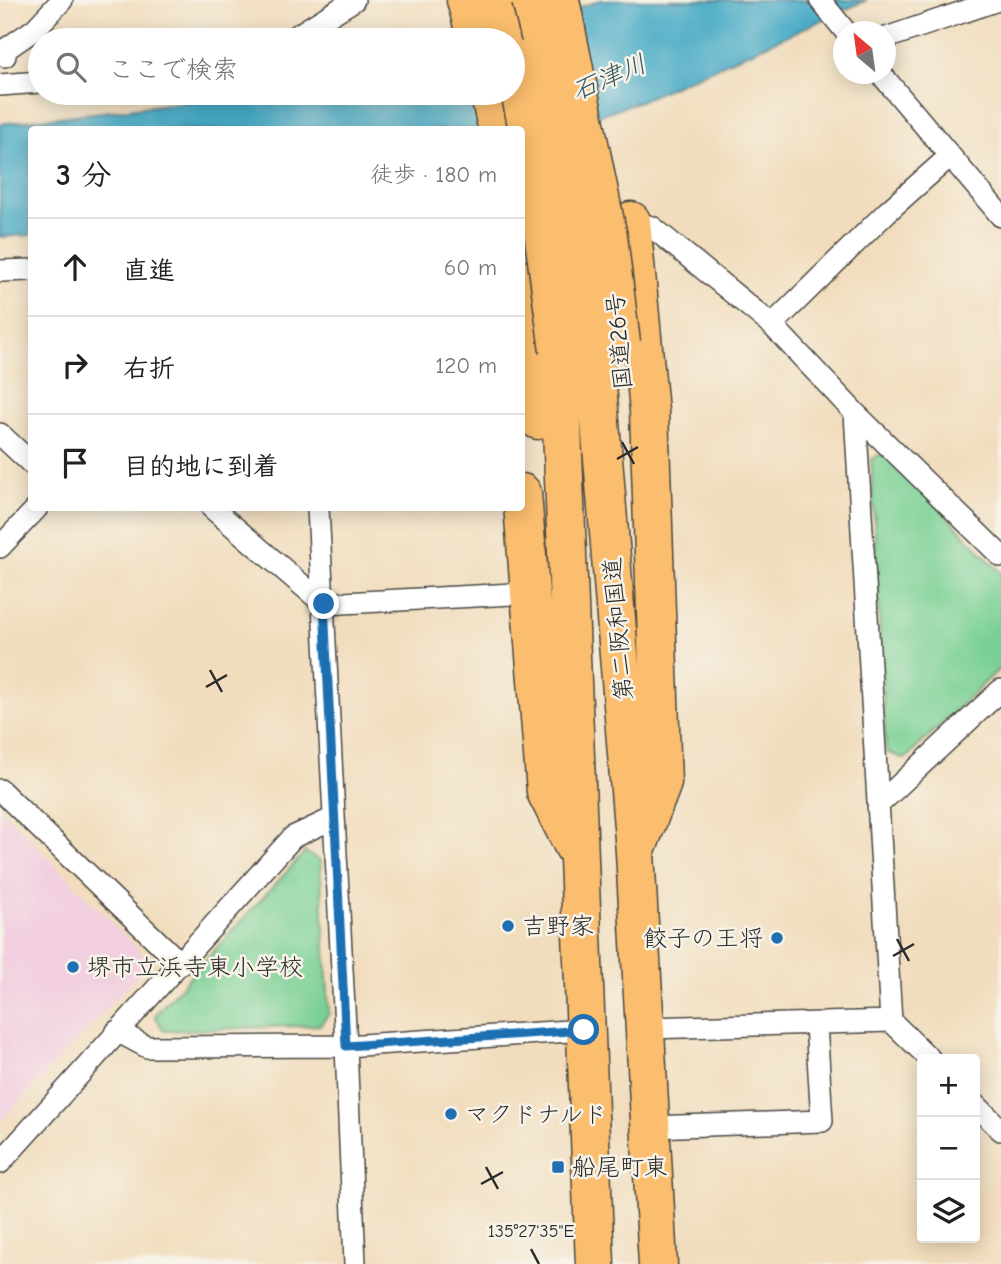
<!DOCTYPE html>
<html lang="ja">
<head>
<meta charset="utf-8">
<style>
	:root { --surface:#fff; --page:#f2f2f2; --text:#202124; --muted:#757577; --line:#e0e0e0 }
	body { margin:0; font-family:"Comic Neue","Klee One",sans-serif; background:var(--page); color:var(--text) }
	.controls { position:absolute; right:21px; bottom:21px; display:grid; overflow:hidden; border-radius:7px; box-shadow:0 4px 18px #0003 }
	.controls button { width:63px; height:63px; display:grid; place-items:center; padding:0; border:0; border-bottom:2px solid var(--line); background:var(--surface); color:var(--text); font:35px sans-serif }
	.compass { position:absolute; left:833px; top:21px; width:63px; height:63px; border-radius:50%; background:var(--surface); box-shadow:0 4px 18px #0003; rotate:331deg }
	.stop { position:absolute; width:21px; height:21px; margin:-16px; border:5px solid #1f6fb2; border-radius:50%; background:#fff }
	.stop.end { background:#1f6fb2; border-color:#fff; box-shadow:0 2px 7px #0008 }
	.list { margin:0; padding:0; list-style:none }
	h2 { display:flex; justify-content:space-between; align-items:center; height:91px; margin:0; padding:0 28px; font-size:30px }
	h2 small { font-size:23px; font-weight:400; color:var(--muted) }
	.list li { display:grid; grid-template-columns:46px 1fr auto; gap:21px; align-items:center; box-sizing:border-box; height:98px; padding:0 28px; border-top:2px solid var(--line) }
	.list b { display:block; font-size:26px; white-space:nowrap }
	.list em { font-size:23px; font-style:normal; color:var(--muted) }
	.icon { flex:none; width:38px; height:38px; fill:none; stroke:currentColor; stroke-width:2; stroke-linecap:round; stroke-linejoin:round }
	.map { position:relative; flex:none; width:1001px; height:1264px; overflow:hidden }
	.search { position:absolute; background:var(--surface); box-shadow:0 4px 18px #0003; left:28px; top:28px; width:497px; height:77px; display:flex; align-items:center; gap:18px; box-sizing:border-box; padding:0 24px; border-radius:38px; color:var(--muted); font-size:26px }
	.panel { position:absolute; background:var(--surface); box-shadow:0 4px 18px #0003; left:28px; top:126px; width:497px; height:385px; border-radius:7px }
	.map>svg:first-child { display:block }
</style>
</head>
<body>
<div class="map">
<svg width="1001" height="1264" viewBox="0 0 1001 1264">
	<rect width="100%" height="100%" fill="#f7f3e8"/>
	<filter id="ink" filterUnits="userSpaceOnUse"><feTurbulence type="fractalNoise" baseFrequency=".0143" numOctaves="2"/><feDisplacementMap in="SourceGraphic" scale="14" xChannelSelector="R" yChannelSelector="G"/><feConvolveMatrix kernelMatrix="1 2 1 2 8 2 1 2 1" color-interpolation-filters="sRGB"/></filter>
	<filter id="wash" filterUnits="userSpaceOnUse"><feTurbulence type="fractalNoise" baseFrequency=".00686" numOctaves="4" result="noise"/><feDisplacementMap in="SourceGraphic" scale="28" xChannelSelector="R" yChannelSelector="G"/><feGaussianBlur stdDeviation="1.57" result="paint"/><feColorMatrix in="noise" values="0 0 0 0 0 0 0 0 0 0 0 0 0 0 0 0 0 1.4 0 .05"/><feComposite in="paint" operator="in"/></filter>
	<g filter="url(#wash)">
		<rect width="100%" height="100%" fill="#f1ddbd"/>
		<!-- built -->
		<path fill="#f2cfe0" d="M0,808L150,962L0,1122Z"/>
		<!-- green -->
		<path fill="#79d094" stroke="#527e60" stroke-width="2" d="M886,452L1001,573V667L905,759L886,752L871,459Z
			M305,852L320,861L329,1013L320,1025L164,1031L155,1015Z"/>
		<!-- water -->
		<path fill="#47aac6" stroke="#396a78" stroke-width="2" d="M601,0H867L640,101L522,142V130H32L31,235L0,237V124L262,93H513V40H486Z"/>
	</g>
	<g filter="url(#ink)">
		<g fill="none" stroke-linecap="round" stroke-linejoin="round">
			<defs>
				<path id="street" d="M820,0L846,32
					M886,38L998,0
					M290,40L354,0
					M5,56L6,49L35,29L62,0
					M881,74L1001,216
					M0,85L40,82
					M623,223L631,221L652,227L772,325L855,413L891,1021L930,1059
					M0,271L32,270
					M772,325L887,212L950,156
					M855,413L1001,556
					M0,434L32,464
					M212,508L324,604L531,593
					M318,508L346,1046L584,1030
					M0,547L37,508
					M0,790L181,964
					M878,805L1001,690
					M647,1028L891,1021
					M117,1031L147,1047L346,1046L355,1264
					M975,1104L1001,1130
					M651,1127L822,1121L816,1024
					M0,1163L293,837L334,818"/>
				<path id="highway" d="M466,0L477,40
					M498,0L509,40
					M489,93L498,130
					M631,221L649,411L662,783L639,843
					M522,280L538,420
					M594,348L635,852L658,1264
					M559,351L595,1264
					M522,493L546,792L574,847"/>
			</defs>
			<!-- street casing -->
			<use href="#street" stroke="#494641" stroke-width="24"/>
			<!-- highway casing -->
			<use href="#highway" stroke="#494641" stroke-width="41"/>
			<!-- street -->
			<use href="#street" stroke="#fff" stroke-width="21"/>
			<!-- highway -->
			<use href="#highway" stroke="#fabe6e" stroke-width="38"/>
			<defs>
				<path id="highway-bridge" d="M531,0C561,114 581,231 594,348
					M560,0L608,237L621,343
					M513,59L532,148L559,351"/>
			</defs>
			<!-- highway-bridge casing -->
			<use href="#highway-bridge" stroke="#494641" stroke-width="41" stroke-linecap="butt"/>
			<!-- highway-bridge -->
			<use href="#highway-bridge" stroke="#fabe6e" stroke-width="38"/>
		</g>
	</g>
	<g fill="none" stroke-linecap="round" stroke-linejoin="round" filter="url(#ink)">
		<!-- route -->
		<path stroke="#1f6fb2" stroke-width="9" d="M324,604L346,1046L584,1030"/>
	</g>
	<!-- ticks -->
	<path fill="none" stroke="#2b2b2b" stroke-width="2.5" d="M622,442L634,464M617,459L638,447M210,670L222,692M206,687L227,675M897,939L909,961M893,956L914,944M486,1167L498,1189M481,1184L503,1172M531,1249L539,1264"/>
	<!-- markers -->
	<g fill="#1f6fb2" stroke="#f7f3e8" stroke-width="2.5">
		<circle cx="508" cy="926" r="7"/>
		<circle cx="777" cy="938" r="7"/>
		<circle cx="73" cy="967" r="7"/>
		<circle cx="451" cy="1114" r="7"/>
		<rect x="551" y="1160" width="14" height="14" rx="3.5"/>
	</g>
	<g text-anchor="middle" stroke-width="5" stroke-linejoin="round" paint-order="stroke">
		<!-- street labels -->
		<g font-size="24" fill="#2b2b2b" stroke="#f7f3e8">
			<text transform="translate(619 341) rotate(-95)" y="8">国道26号</text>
			<text transform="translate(618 629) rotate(-95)" y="8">第二阪和国道</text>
		</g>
		<!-- poi labels -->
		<g font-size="24" fill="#2b2b2b" stroke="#f7f3e8" text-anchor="start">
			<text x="522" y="934">吉野家</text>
			<text x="763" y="946" text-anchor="end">餃子の王将</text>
			<text x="87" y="975">堺市立浜寺東小学校</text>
			<text x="465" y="1122">マクドナルド</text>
			<text x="572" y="1175">船尾町東</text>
		</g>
		<!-- water labels -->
		<g font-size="26" font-style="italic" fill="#355761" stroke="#f7f3e8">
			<text transform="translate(609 77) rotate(-23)" y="9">石津川</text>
		</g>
	</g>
	<g font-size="18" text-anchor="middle" fill="#2b2b2b" stroke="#f7f3e8" stroke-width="5" stroke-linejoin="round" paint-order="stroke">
		<text x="531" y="1237">135°27'35"E</text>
	</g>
</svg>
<div class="controls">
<button>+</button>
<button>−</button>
<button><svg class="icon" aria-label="layers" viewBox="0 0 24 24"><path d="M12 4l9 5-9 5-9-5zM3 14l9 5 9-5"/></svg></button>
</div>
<svg class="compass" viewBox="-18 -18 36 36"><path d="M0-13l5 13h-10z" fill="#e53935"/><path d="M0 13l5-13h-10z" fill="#757577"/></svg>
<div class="stop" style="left:584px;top:1030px"></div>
<div class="stop end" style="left:324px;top:604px"></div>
<div class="search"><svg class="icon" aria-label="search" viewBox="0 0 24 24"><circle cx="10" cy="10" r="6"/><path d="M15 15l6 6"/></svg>ここで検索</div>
<section class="panel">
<h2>3 分<small>徒歩 · 180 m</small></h2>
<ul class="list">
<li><svg class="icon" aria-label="ahead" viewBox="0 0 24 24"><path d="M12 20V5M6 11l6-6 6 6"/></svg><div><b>直進</b></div><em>60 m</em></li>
<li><svg class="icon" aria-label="right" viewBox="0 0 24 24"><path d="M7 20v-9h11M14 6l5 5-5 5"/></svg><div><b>右折</b></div><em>120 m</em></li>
<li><svg class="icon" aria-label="arrive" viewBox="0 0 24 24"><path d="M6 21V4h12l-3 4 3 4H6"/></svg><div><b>目的地に到着</b></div></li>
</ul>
</section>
</div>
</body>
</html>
